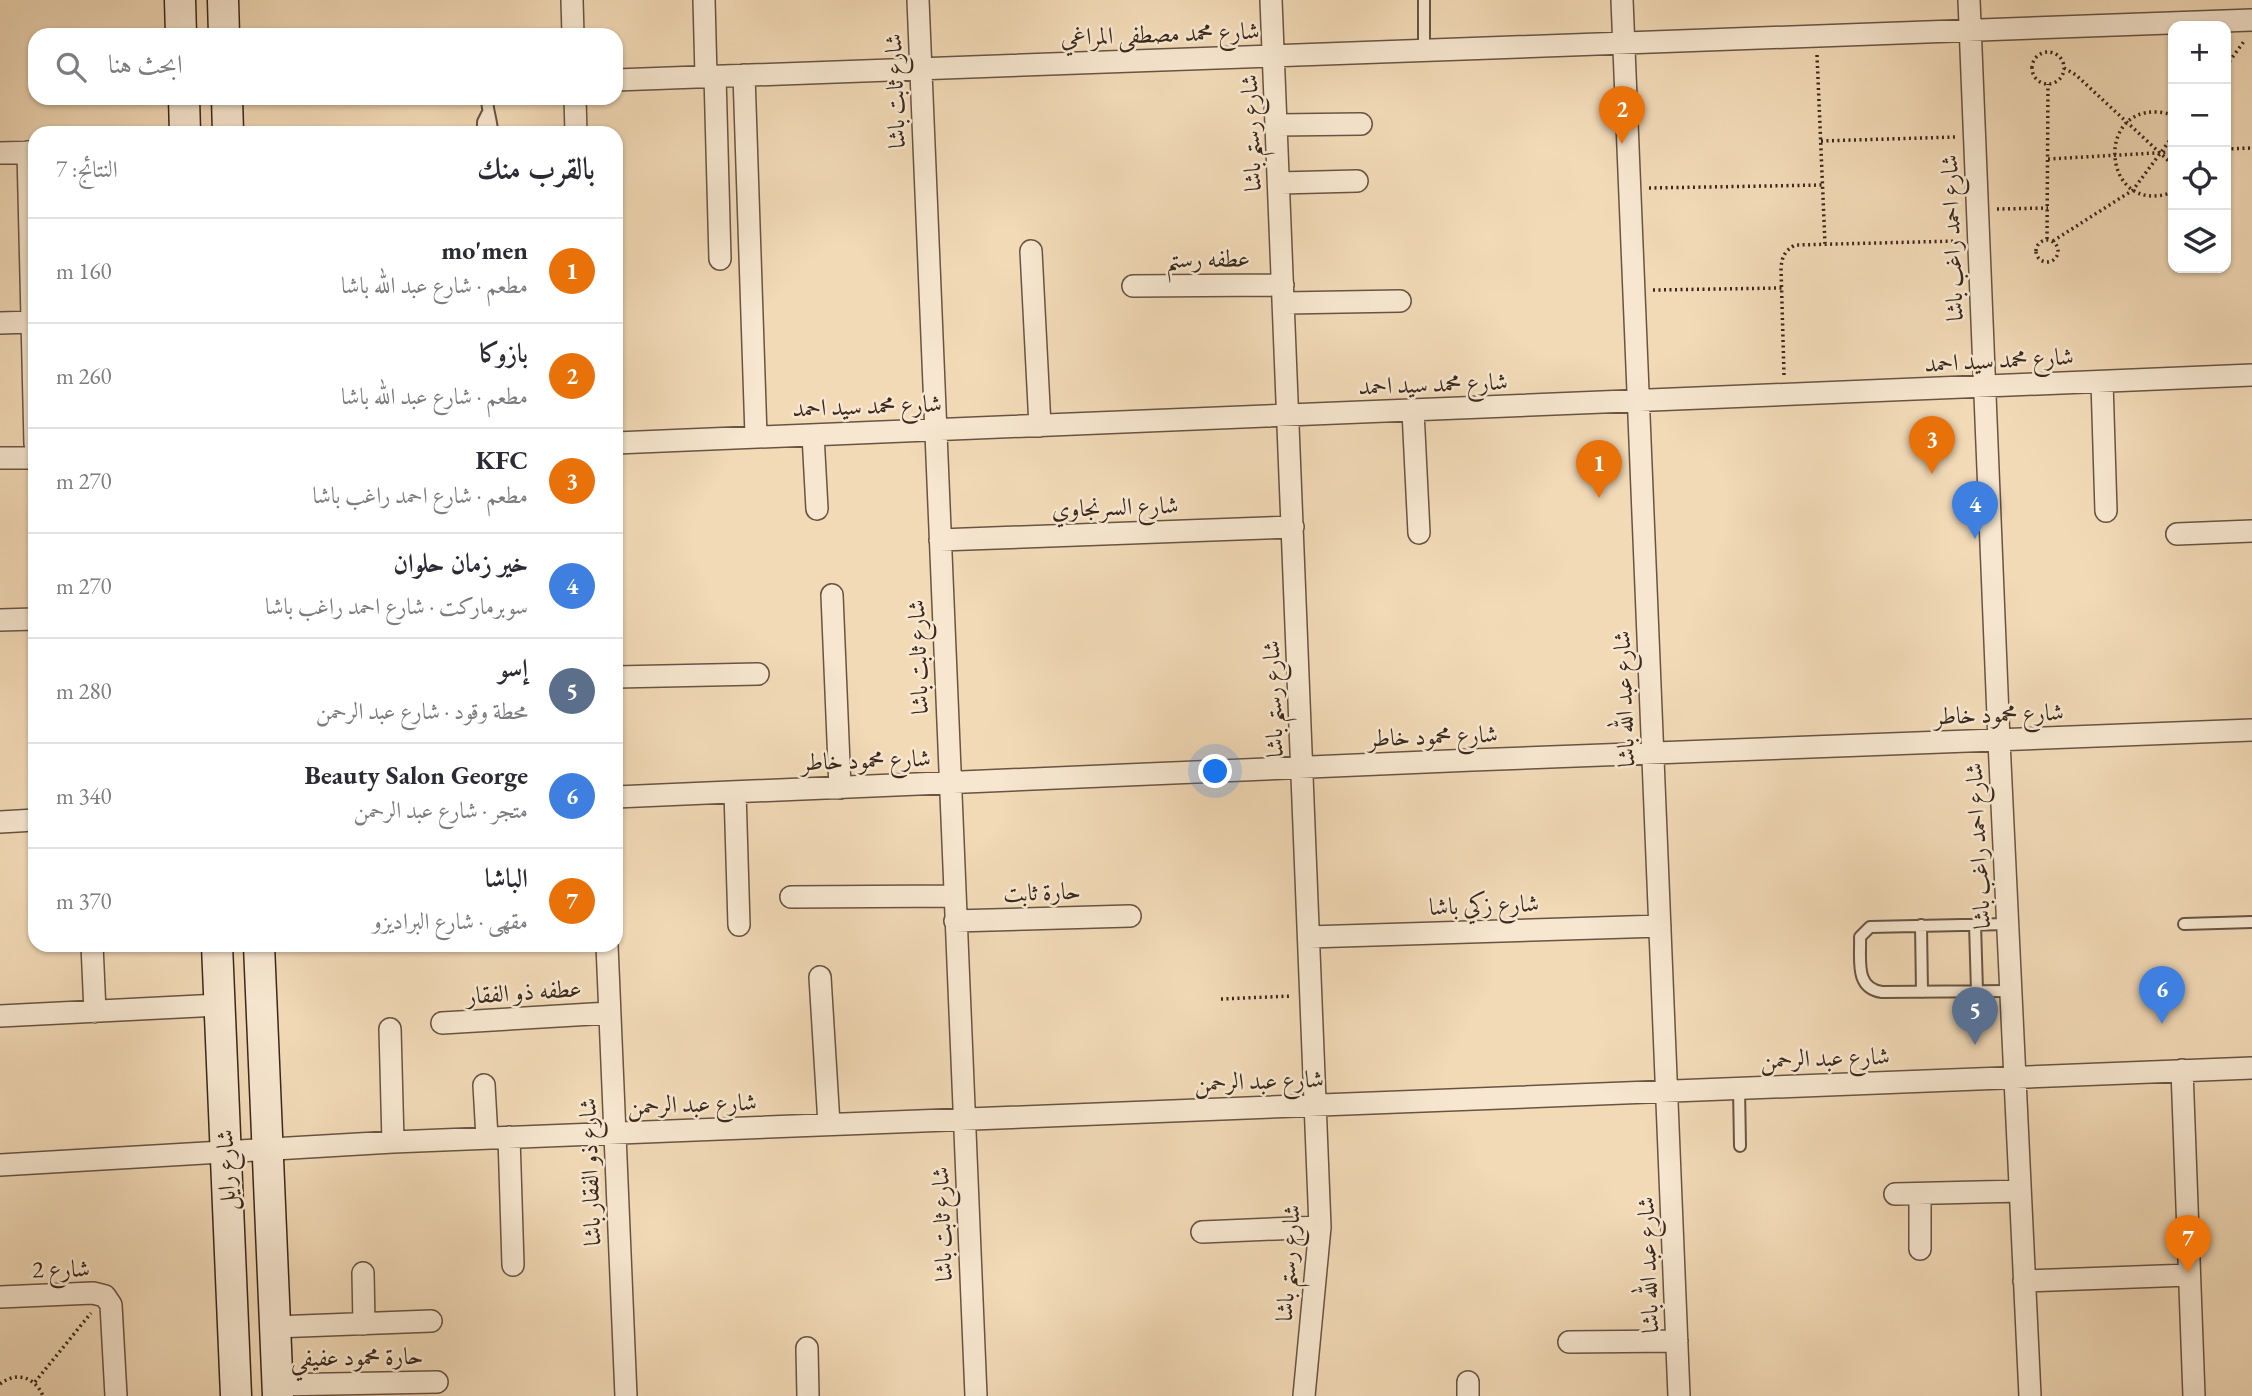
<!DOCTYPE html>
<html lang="ar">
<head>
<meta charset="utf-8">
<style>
	:root { --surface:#fff; --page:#f7f7f7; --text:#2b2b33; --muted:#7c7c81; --line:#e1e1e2; --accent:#8f2418 }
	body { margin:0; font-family:"EB Garamond",Amiri,serif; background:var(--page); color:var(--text); direction:rtl }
	.controls { position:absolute; right:21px; top:21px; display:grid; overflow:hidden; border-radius:14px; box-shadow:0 2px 5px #0004 }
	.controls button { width:63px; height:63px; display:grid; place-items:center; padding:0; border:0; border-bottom:2px solid var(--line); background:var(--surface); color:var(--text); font:35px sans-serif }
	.you { position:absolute; left:1216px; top:772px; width:24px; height:24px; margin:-18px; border:5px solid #fff; border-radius:50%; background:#1a73e8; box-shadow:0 0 0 10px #1a73e833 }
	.badge { display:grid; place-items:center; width:46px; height:46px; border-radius:50%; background:var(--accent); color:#fff; font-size:23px; font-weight:700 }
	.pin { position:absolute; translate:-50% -58px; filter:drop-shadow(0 2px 4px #0008) }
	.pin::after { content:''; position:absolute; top:37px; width:24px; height:21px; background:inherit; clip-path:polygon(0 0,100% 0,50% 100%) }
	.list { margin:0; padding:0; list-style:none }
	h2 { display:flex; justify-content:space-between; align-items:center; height:91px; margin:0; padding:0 28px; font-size:30px }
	h2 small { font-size:23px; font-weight:400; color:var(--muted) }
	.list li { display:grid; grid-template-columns:46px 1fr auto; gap:21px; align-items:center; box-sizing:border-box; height:105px; padding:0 28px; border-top:2px solid var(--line) }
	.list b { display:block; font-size:26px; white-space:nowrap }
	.list p { margin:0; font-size:23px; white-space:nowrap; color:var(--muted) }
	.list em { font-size:23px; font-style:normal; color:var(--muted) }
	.icon { flex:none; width:38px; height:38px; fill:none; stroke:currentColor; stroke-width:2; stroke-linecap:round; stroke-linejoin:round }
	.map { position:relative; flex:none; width:2252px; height:1396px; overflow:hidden; direction:ltr }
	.search { position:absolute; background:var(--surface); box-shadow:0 2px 5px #0004; left:28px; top:28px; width:595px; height:77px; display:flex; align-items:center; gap:18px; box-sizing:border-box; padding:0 24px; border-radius:21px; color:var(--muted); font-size:26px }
	.panel { position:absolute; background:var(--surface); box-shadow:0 2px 5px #0004; left:28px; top:126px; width:595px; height:826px; border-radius:21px; direction:rtl }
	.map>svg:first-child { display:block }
</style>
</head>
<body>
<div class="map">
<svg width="2252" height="1396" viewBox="0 0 2252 1396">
	<rect width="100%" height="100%" fill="#f2dab7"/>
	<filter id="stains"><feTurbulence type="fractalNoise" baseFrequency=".00286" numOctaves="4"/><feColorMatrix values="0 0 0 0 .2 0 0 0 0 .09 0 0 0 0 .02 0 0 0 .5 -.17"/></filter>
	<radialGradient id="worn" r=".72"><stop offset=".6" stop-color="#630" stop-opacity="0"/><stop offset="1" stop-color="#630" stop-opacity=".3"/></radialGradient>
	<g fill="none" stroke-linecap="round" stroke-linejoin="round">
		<defs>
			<path id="lane" d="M1424,0V49
				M487,98C487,111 492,120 492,133
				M483,133V122L487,114
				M1975,924L1977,991
				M2008,924L1870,927L1860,937C1861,959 1854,988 1882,992L2011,991
				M2184,924L2252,922
				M1921,925L1922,992
				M1739,1088L1740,1146"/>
			<path id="street" d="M572,0L573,35
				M704,0L706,76
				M918,0L976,1396
				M1271,0L1320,1227L1304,1396
				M1622,0L1679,1396
				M1969,0L1999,741L2030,1396
				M744,75L756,436
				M715,76L720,259
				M616,80L2252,20
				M575,98L576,133
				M1277,125L1361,124
				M28,152L35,444
				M0,153L35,152
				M1280,183L1357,181
				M1031,251L1040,426
				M1133,286L1283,285
				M1285,303L1400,301
				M0,323L32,322
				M2102,382L2106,511
				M1413,411L1419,533
				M813,435L817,509
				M616,443L2252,375
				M0,458H35
				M2177,534L2252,531
				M940,540L1293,527
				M832,595L840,788
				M0,620L35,619
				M616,677L758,674
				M735,792L739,925
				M616,797L1472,760L2252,730
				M0,822L35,820
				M791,897L954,896
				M955,921L1130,916
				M1309,937L1660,926
				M92,945L95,1012
				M607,945L626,1396
				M820,977L829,1124
				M0,1016L219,1005
				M442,1023L609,1013
				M390,1029L393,1142
				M2182,1070L2194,1396
				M484,1085L487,1138
				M509,1137L513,1265
				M0,1165L393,1142L2252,1068
				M1895,1194L2020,1191
				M1920,1194V1249
				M1202,1232L1320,1227
				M363,1273L364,1324
				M2024,1281L2189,1275
				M0,1297L93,1293L105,1296L111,1305L116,1396
				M275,1327L431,1321
				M1569,1342L1677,1341
				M807,1348L808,1396
				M1468,1382V1396
				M277,1385L437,1382"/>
			<path id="secondary" d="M180,0L181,35
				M223,0L224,35
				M184,98L185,133
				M227,98L228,133
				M217,945L236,1396
				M259,945L278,1396"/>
		</defs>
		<!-- lane casing -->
		<use href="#lane" stroke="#685443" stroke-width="14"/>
		<!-- street casing -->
		<use href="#street" stroke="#685443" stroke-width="24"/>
		<!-- secondary casing -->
		<use href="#secondary" stroke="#3a281c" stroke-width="33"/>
		<!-- path -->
		<path stroke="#3a281c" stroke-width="3.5" stroke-dasharray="2 3.5" stroke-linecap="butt" d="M2032 68a16 16 0 1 1 32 0a16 16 0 1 1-32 0Z
			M1817,55L1825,244
			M2226,66L2245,40
			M2064,68L2076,75L2173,165
			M2173,115C2092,91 2099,220 2173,192
			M1821,141L1955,137
			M2226,149L2252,148
			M2048,159L2173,152
			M1649,188L1823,185
			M1997,209L2048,208
			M2226,215L2229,218
			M2047,239L2048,84
			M2036 251a11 11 0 1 1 22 0a11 11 0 1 1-22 0Z
			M2053,241L2133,190L2173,136
			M1653,290L1782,288
			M1784,375L1781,268C1782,256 1785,251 1795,245L1959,241
			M1221,999L1292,996
			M35,1382L91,1313
			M0,1384C17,1371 35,1377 43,1396"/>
		<!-- lane -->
		<use href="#lane" stroke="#f7e7d0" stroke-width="10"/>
		<!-- street -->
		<use href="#street" stroke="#f7e7d0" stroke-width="21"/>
		<!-- secondary -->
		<use href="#secondary" stroke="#f7e7d0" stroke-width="30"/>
	</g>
	<g text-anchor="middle" stroke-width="5" stroke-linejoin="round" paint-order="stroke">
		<!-- street labels -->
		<g font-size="24" fill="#3a281c" stroke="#f7e7d0">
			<text transform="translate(1160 34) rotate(-2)" y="8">شارع محمد مصطفى المراغي</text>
			<text transform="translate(895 91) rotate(-92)" y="8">شارع ثابت باشا</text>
			<text transform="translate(1251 133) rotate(-92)" y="8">شارع رستم باشا</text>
			<text transform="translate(1952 238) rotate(-92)" y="8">شارع احمد راغب باشا</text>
			<text transform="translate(1208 259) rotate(-1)" y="8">عطفه رستم</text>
			<text transform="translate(1999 360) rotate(-3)" y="8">شارع محمد سيد احمد</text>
			<text transform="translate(1433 384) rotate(-2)" y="8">شارع محمد سيد احمد</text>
			<text transform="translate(867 406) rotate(-2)" y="8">شارع محمد سيد احمد</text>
			<text transform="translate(1115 507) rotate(-2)" y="8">شارع السرنجاوي</text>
			<text transform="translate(918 657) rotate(-92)" y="8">شارع ثابت باشا</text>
			<text transform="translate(1273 699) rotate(-92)" y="8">شارع رستم باشا</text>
			<text transform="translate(1624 699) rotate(-92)" y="8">شارع عبد الله باشا</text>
			<text transform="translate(1999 714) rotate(-2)" y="8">شارع محمود خاطر</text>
			<text transform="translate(1433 736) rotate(-2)" y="8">شارع محمود خاطر</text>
			<text transform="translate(866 760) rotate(-2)" y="8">شارع محمود خاطر</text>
			<text transform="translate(1978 846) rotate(-93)" y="8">شارع احمد راغب باشا</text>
			<text transform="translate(1042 892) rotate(-2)" y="8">حارة ثابت</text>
			<text transform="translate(1484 905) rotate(-2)" y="8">شارع زكي باشا</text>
			<text transform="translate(524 992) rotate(-4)" y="8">عطفه ذو الفقار</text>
			<text transform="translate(1825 1058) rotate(-2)" y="8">شارع عبد الرحمن</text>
			<text transform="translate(1259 1081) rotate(-2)" y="8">شارع عبد الرحمن</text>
			<text transform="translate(692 1104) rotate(-2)" y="8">شارع عبد الرحمن</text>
			<text transform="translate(226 1170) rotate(-92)" y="8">شارع رايل</text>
			<text transform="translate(590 1172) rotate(-92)" y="8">شارع ذو الفقار باشا</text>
			<text transform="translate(942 1224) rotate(-92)" y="8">شارع ثابت باشا</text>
			<text transform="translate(1288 1263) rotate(-86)" y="8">شارع رستم باشا</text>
			<text transform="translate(1648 1265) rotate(-92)" y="8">شارع عبد الله باشا</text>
			<text transform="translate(61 1269) rotate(-1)" y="8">شارع 2</text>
			<text transform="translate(357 1357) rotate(-1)" y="8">حارة محمود عفيفي</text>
		</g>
	</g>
	<rect width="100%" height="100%" filter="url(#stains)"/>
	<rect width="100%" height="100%" fill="url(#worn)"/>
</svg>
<div class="controls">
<button>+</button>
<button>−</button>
<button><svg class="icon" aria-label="locate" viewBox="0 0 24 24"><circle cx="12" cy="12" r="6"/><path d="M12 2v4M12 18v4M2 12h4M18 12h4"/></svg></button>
<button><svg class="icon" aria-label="layers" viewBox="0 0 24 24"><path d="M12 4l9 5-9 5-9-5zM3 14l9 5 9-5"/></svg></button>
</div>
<div class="you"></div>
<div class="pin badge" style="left:1599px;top:498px;background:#e8710a">1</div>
<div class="pin badge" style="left:1622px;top:144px;background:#e8710a">2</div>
<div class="pin badge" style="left:1932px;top:474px;background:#e8710a">3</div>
<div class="pin badge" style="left:1975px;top:539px;background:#3f7fe0">4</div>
<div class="pin badge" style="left:1975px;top:1045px;background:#5c6f8a">5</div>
<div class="pin badge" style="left:2162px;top:1024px;background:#3f7fe0">6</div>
<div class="pin badge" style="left:2188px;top:1273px;background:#e8710a">7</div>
<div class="search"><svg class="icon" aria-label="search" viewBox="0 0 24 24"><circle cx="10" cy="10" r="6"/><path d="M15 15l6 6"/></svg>ابحث هنا</div>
<section class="panel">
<h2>بالقرب منك<small>النتائج: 7</small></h2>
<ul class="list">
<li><span class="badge" style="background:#e8710a">1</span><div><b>mo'men</b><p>مطعم · شارع عبد الله باشا</p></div><em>160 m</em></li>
<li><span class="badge" style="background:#e8710a">2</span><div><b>بازوكا</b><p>مطعم · شارع عبد الله باشا</p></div><em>260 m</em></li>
<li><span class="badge" style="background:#e8710a">3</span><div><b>KFC</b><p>مطعم · شارع احمد راغب باشا</p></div><em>270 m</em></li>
<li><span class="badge" style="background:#3f7fe0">4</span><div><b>خير زمان حلوان</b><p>سوبرماركت · شارع احمد راغب باشا</p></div><em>270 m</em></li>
<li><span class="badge" style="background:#5c6f8a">5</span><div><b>إسو</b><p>محطة وقود · شارع عبد الرحمن</p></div><em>280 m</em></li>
<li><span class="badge" style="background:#3f7fe0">6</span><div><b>Beauty Salon George</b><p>متجر · شارع عبد الرحمن</p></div><em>340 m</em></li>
<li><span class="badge" style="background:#e8710a">7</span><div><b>الباشا</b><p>مقهى · شارع البراديزو</p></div><em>370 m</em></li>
</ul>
</section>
</div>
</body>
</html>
